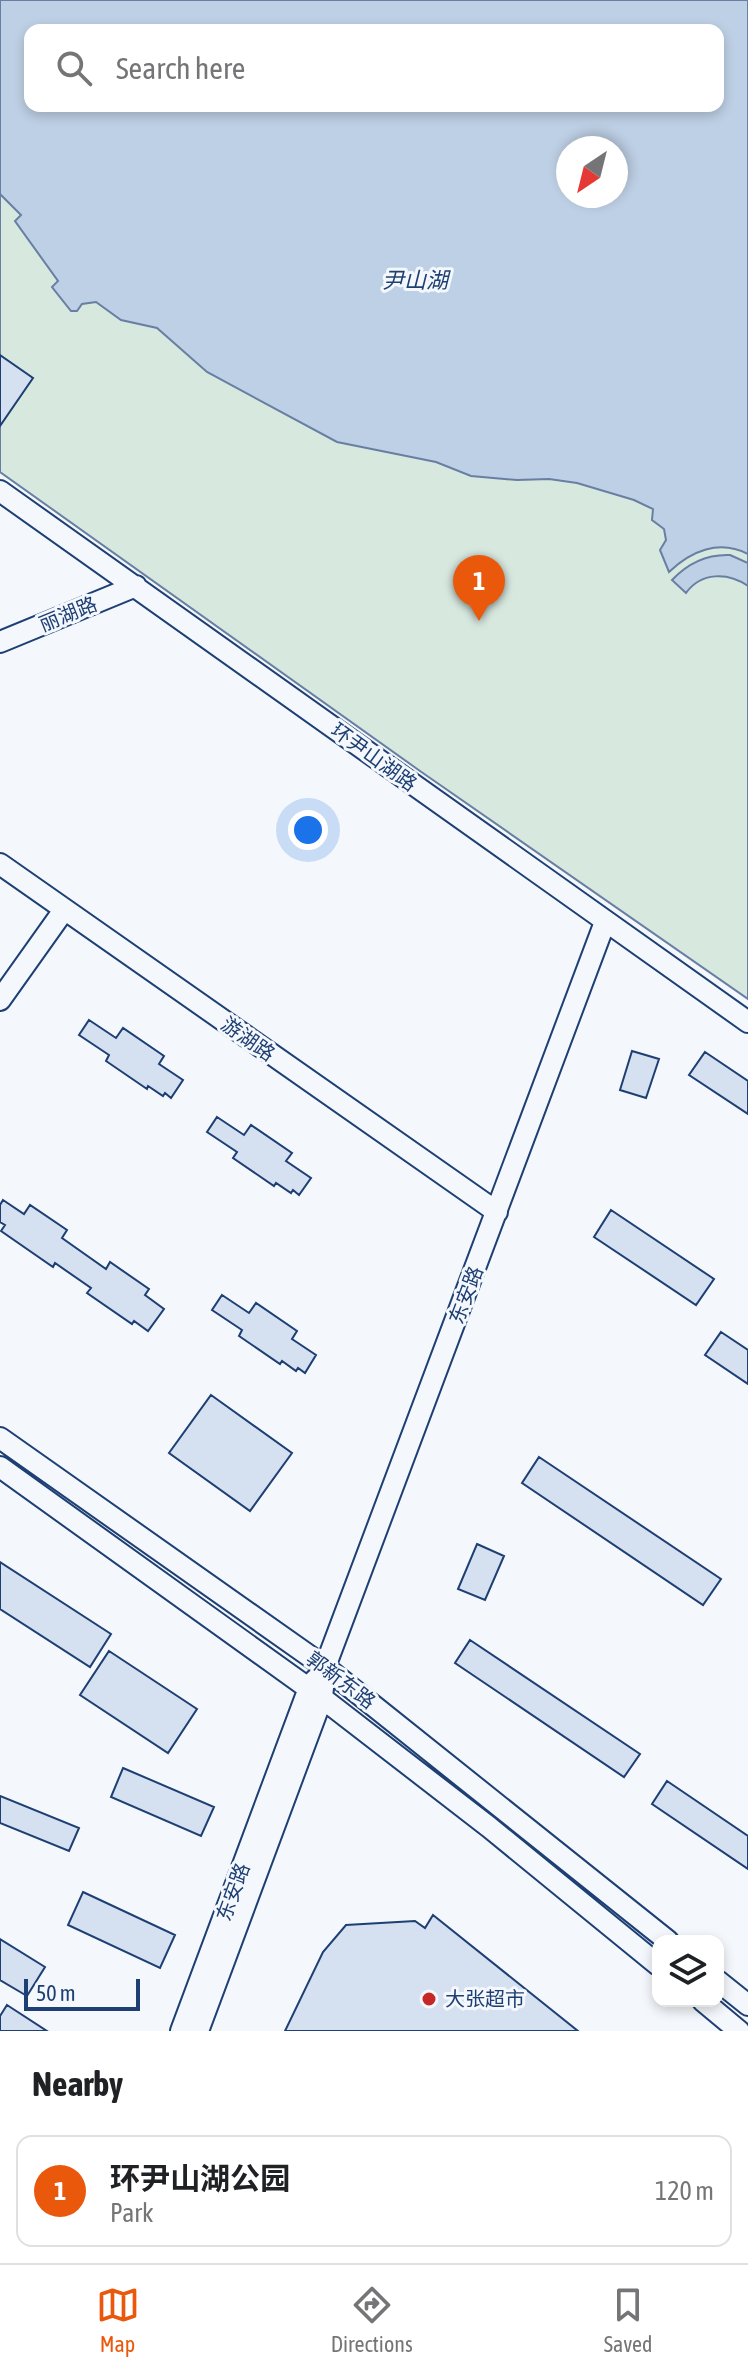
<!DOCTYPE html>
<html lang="en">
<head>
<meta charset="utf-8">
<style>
	:root { --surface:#fff; --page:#f2f2f2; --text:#202124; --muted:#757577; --line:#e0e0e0; --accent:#ea580c }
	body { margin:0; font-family:"Asap Condensed","Noto Sans SC",sans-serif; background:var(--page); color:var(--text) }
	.controls { position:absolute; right:24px; bottom:24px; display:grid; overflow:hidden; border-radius:16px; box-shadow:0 4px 12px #0003 }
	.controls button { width:72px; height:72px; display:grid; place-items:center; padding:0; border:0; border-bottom:2px solid var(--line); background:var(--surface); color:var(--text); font:40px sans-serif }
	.compass { position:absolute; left:556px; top:136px; width:72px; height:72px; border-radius:50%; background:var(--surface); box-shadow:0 4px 12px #0003; rotate:215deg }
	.scale { position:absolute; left:24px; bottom:20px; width:116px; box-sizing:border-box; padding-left:8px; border:4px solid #1d3f73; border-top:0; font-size:22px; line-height:28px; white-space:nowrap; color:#1d3f73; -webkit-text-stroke:6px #f4f7fb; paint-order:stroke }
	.you { position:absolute; left:308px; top:830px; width:28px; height:28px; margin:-20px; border:6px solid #fff; border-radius:50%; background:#1a73e8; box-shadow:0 0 0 12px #1a73e833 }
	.badge { display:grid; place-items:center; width:52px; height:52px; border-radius:50%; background:var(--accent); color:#fff; font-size:26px; font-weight:700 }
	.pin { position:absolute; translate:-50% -66px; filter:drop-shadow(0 2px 4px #0008) }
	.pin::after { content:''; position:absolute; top:42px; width:28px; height:24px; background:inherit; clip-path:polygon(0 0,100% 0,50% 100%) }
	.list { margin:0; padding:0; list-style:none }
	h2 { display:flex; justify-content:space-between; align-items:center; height:104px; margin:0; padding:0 32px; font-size:34px }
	h2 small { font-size:26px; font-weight:400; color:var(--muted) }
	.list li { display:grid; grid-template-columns:52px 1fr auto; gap:24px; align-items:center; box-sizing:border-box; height:112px; margin:0 16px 16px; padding:0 16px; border:2px solid var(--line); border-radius:16px }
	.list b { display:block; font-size:30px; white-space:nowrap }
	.list p { margin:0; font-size:26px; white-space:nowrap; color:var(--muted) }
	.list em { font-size:26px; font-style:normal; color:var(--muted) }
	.icon { flex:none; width:44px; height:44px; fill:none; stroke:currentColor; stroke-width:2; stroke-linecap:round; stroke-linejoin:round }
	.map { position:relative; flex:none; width:748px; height:2031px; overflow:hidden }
	.search { position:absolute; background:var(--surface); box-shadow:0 4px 12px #0003; left:24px; right:24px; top:24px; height:88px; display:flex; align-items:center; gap:20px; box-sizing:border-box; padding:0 28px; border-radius:16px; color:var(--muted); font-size:30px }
	.sheet { height:232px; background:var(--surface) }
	nav { display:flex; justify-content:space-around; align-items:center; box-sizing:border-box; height:112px; border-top:2px solid var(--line); background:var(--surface); font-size:22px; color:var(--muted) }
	nav a { display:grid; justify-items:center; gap:4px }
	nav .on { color:var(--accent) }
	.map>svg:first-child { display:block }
</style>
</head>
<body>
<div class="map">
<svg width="748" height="2031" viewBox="0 0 748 2031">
	<rect width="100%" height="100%" fill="#f4f7fb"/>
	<!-- green -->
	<path fill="#d7e8df" stroke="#687fa3" stroke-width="2" fill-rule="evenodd" d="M0,0H748V999L420,771L0,472ZM30,30H718V106H30ZM568,148H616V196H568Z"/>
	<!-- water -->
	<path fill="#bed0e5" stroke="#687fa3" stroke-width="2" fill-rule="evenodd" d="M0,0H748V554C719,539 691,551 669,572L660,550L666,540L664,529L652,520L653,509L634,500L577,483L549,479L517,480L471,476L436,462L337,442L207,372L157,328L121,320L96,302L82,304L77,311H71L52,287L58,281L15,221L21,215L0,194ZM30,30H718V106H30ZM568,148H616V196H568Z
		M730,555L748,563V586C728,572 701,572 686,593L672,580C688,563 706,554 730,555Z"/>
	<!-- building -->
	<path fill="#d5e0f0" stroke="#1d3f73" stroke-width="2" d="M0,355L33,378L0,426Z
		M89,1020L116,1038L123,1028L164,1056L159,1064L183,1080L171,1098L165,1093L163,1096L148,1086L147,1089L106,1061L109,1055L79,1035Z
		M632,1051L659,1059L646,1098L620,1090Z
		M705,1052L748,1081V1114L689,1075Z
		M217,1117L244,1135L251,1125L292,1153L286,1161L311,1178L299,1195L293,1190L291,1193L276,1183L274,1186L233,1158L237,1152L207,1132Z
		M3,1200L24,1214L30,1205L67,1230L62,1238L106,1269L110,1262L149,1289L145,1295L164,1309L148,1331L134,1321L132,1324L87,1293L91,1288L55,1263L53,1267L1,1231L5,1225L0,1222V1205Z
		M611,1210L714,1279L696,1305L594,1237Z
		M222,1295L249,1313L256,1303L297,1331L292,1339L316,1355L305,1373L298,1368L296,1371L282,1361L280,1364L239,1336L242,1330L212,1310Z
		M721,1332L748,1350V1384L705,1355Z
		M211,1395L292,1453L250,1511L169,1453Z
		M539,1457L721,1579L703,1605L522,1483Z
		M477,1544L504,1556L485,1600L458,1589Z
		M0,1562L111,1634L90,1667L0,1609Z
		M470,1640L640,1754L624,1777L455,1663Z
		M109,1651L197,1709L168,1753L80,1695Z
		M123,1768L214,1807L201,1836L111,1797Z
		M667,1781L748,1836V1869L652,1804Z
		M0,1796L79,1828L69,1851L0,1823Z
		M83,1892L175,1935L160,1968L68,1925Z
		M433,1915L578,2031H285L323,1952L346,1925L415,1921L425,1928Z
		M0,1939L45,1967L27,1996L0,1980Z
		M7,2005L47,2031H0V2016Z"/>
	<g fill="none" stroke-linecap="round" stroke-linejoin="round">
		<defs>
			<path id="secondary" d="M0,491L748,1022
				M0,642L136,586
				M0,864L497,1212
				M0,1000L64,910
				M0,1438L325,1667L668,1941
				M0,1467L322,1698L489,1827L658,1965
				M718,1981L748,2005
				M703,2001L739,2031
				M181,2031L309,1688L315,1680
				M198,2031L322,1698L325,1667L605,922"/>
		</defs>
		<!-- secondary casing -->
		<use href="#secondary" stroke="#1d3f73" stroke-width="24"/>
		<!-- secondary -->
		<use href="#secondary" stroke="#f4f7fb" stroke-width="20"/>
	</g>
	<!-- markers -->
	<circle fill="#c62828" stroke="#f4f7fb" stroke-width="3" cx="429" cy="1999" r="8"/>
	<g text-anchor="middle" stroke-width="6" stroke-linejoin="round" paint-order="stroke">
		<!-- street labels -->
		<g font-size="20" fill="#1d3f73" stroke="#f4f7fb">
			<text transform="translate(68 614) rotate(-22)" y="7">丽湖路</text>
			<text transform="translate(374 757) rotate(36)" y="7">环尹山湖路</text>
			<text transform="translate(248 1039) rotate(35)" y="7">游湖路</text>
			<text transform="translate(466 1295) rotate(-69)" y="7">东安路</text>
			<text transform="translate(341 1680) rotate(37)" y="7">郭新东路</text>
			<text transform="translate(233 1892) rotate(-70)" y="7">东安路</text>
		</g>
		<!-- poi labels -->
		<g font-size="20" fill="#1d3f73" stroke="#f4f7fb" text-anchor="start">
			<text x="445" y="2006">大张超市</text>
		</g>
		<!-- water labels -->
		<g font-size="22" font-style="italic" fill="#1d3f73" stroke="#f4f7fb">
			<text x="415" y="288">尹山湖</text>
		</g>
	</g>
</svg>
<div class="controls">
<button><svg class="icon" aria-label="layers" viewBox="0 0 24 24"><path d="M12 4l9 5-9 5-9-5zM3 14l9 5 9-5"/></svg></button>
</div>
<svg class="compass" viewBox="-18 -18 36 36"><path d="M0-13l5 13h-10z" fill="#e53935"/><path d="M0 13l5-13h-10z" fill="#757577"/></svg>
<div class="scale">50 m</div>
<div class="you"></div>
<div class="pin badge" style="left:479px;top:621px">1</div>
<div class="search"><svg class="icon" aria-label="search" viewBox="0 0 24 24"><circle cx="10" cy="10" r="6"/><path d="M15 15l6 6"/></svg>Search here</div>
</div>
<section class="sheet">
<h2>Nearby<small></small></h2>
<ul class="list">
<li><span class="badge">1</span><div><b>环尹山湖公园</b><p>Park</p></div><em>120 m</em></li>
</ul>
</section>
<nav>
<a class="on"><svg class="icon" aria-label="map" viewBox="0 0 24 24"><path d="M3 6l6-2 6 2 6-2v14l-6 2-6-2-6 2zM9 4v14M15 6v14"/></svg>Map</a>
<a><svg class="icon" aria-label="directions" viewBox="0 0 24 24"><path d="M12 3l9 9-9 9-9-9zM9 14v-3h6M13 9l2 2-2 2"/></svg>Directions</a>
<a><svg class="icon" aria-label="saved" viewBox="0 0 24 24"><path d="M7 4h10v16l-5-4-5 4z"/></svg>Saved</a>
</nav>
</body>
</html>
